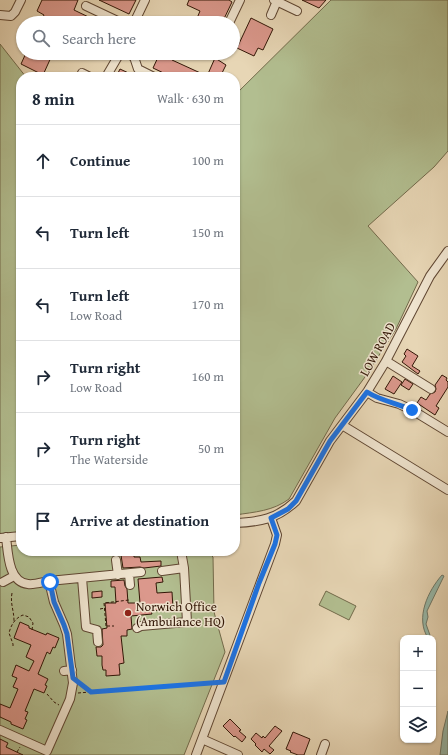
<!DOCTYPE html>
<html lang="en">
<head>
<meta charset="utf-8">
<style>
	:root { --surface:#fff; --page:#f6f6f7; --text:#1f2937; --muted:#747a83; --line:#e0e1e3 }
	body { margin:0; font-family:"Gentium Book Plus",serif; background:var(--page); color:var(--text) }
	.controls { position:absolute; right:12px; bottom:12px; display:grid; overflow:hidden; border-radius:8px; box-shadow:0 1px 3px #0004 }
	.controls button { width:36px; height:36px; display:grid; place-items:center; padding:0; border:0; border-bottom:1px solid var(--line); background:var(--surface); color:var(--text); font:20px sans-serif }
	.stop { position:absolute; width:12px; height:12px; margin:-9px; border:3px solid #1a73e8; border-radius:50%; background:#fff }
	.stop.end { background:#1a73e8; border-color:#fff; box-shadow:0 1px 4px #0008 }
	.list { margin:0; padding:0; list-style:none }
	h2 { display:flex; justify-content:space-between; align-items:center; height:52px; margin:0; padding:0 16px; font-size:17px }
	h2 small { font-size:13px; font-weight:400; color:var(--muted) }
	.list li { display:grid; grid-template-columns:26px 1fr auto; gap:12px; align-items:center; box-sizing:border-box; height:72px; padding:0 16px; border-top:1px solid var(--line) }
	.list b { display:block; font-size:15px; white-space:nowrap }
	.list p { margin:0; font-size:13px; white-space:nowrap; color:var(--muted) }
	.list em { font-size:13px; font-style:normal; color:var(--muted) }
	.icon { flex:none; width:22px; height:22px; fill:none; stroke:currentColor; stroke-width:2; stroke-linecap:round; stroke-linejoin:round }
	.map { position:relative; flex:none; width:448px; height:755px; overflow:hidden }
	.search { position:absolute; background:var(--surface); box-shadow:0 1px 3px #0004; left:16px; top:16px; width:224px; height:44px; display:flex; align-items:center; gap:10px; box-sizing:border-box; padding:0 14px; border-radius:22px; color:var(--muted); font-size:15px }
	.panel { position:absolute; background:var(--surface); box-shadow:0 1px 3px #0004; left:16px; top:72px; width:224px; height:484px; border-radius:16px }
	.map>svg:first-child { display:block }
</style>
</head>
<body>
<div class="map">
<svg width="448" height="755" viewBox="0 0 448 755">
	<rect width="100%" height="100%" fill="#e7d6b5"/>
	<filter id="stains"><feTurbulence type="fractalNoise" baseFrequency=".005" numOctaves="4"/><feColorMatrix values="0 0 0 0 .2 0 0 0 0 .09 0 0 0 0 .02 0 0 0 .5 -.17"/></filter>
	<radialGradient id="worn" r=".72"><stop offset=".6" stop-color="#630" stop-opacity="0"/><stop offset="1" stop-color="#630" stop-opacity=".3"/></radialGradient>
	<!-- green -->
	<path fill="#b2be90" stroke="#726a4b" d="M331,0H448V151L434,167L368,226L418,282L396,329L365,377L335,418L289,499C273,511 255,512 235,515V95Z
		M0,44L26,77H21V532L0,534Z
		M21,545V551H207L213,557L214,612L225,652L184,755H0V547Z
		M326,591L356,606L349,620L319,605Z"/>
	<!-- water -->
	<path fill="#97b9aa" stroke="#6f7868" d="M442,575L444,576L427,611L428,617L426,624L431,638H428C415,618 428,591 442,575Z
		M448,711V755H440L443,731Z"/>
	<!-- building -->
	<path fill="#db988c" stroke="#321606" d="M42,0H78L74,10L101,23H40L44,15L37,11Z
		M99,0H136L129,14Z
		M189,0H229L232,2L222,23H195L200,11L187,5Z
		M302,0H326L319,8Z
		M251,18L273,29L263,50L258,48L254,56L237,48Z
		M26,53H53L43,75L21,64Z
		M160,53H175L172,60L207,76L215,58L226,65L220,77H180L173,74L172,77L153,68Z
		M120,69L137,77H116Z
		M407,349L418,356L412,366L420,371L418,374L402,362L406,356L404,354Z
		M442,375L447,378L446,380L448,382V387L436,406L439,408L435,415L417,403L421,397L426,400L430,394L435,392L436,389L435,385Z
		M393,376L402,382L394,394L385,389Z
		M405,379L413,384L409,390L401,385Z
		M134,554V557H140L141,562L161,561V566L144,568L140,567L123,568L121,555Z
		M162,577L163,582L156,583L157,593L172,592L173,609L151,611L152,614L131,616L132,629L127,630V636H121L124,663L119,664L120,675L106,676V670H103L102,665V656H97L96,647H101L103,645L102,629L107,628L105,603H116L115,587H111V581L124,580L125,586L127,589L128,603H140L138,579Z
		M102,591V597L92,598V592Z
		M20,622L29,626V628L46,635L47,633L59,638L55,648L53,647L50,654L47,652L38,674L48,679L45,685L47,686L44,693L34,689L25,711L28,712L25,719L27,720L23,729L11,724V722L0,717V704L10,708L18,689L13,687L17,678L12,676L16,665L29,671L34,661L26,657L31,645L14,638Z
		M230,719L241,730L239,731L246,737L242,742L235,736L234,737L223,726Z
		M275,726L282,731L269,746L274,750L270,754L264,749L262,752L255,745L256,744L251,739L256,733L262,738L263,736L265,738Z
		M293,732L310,739L304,755H298L290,752L291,751L286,749Z
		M0,739L8,743L6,747L23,755H0Z"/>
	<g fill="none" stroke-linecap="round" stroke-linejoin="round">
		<defs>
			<path id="minor" d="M274,0L297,11
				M86,6L122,23
				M0,15L11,16L15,12L21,0
				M271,15L277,1
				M134,23L145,0
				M229,23L240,0
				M126,53L134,57L138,69L154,77
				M82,73L90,77
				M106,77L120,53
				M386,361L431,389
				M367,392L377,398L399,404L412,410L448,432
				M342,425L448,490
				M235,523C260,522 277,519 296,501L330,441L367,392L386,361L430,276L448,251
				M0,538L21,536
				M116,560L118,575
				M162,571L184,568
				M129,574L130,585
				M82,578L86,627L97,630L98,642
				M49,581L141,572
				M3,582L14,576
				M137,628L141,626L187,622L184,568L181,551
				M64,671L72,670
				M0,730L47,751L70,699L73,683L67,634L64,625L54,602L49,581C43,582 34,585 28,584C8,582 8,552 6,537
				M202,739L238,755
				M196,755L275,544L277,535L271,518
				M321,755L325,744"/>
		</defs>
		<!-- minor casing -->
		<use href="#minor" stroke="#5f4632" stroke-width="10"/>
		<!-- path -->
		<path stroke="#321606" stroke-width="1" stroke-dasharray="3 2" stroke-linecap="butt" d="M12,593C10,604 14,610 14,621
			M100,609L105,608
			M106,626L104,603L129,600
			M107,626H114
			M13,646V644L9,633C11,625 15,618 23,615L29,617L33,623L32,630
			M80,684L90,691
			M78,693L215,682
			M47,694L54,702L59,705
			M17,752L20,747"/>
		<!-- minor -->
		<use href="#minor" stroke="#efe4cf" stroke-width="8"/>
	</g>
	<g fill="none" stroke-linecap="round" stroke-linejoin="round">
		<!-- route -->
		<path stroke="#1a73e8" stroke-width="5" d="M50,582L54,602L64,625L67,634L73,678L91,692L224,682L259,583L275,544L277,535L271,518L288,509L296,501L330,441L367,392C381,401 397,403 412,410"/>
	</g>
	<!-- markers -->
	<circle fill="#8f2418" stroke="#efe4cf" stroke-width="1.5" cx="128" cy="613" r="4"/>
	<g text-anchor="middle" stroke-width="3" stroke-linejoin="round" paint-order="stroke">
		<!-- street labels -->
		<g font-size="13" fill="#321606" stroke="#efe4cf">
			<text transform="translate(377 349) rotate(-61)" y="5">LOW ROAD</text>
		</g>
		<!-- poi labels -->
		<g font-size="13" fill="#321606" stroke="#efe4cf" text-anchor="start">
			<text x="136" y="611">Norwich Office<tspan x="136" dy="15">(Ambulance HQ)</tspan></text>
		</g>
	</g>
	<rect width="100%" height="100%" filter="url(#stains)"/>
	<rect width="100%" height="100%" fill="url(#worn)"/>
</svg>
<div class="controls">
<button>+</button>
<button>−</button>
<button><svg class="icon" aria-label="layers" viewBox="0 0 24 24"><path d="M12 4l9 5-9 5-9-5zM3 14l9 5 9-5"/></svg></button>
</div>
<div class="stop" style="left:50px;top:582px"></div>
<div class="stop end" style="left:412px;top:410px"></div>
<div class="search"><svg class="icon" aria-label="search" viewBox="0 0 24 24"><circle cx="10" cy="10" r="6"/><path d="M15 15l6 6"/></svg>Search here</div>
<section class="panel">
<h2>8 min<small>Walk · 630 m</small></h2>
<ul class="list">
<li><svg class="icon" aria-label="ahead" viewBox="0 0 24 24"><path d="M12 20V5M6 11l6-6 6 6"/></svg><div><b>Continue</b></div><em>100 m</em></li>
<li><svg class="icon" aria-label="left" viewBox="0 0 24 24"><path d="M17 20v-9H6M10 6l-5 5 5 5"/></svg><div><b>Turn left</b></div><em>150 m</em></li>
<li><svg class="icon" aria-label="left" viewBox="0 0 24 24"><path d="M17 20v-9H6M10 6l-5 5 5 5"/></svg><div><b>Turn left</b><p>Low Road</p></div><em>170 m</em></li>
<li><svg class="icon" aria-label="right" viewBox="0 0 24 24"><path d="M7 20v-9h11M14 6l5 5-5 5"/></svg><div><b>Turn right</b><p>Low Road</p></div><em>160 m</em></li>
<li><svg class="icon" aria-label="right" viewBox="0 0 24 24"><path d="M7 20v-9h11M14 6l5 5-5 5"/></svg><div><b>Turn right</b><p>The Waterside</p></div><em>50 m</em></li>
<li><svg class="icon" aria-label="arrive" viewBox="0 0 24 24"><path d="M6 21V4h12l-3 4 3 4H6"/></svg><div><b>Arrive at destination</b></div></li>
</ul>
</section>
</div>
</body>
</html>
